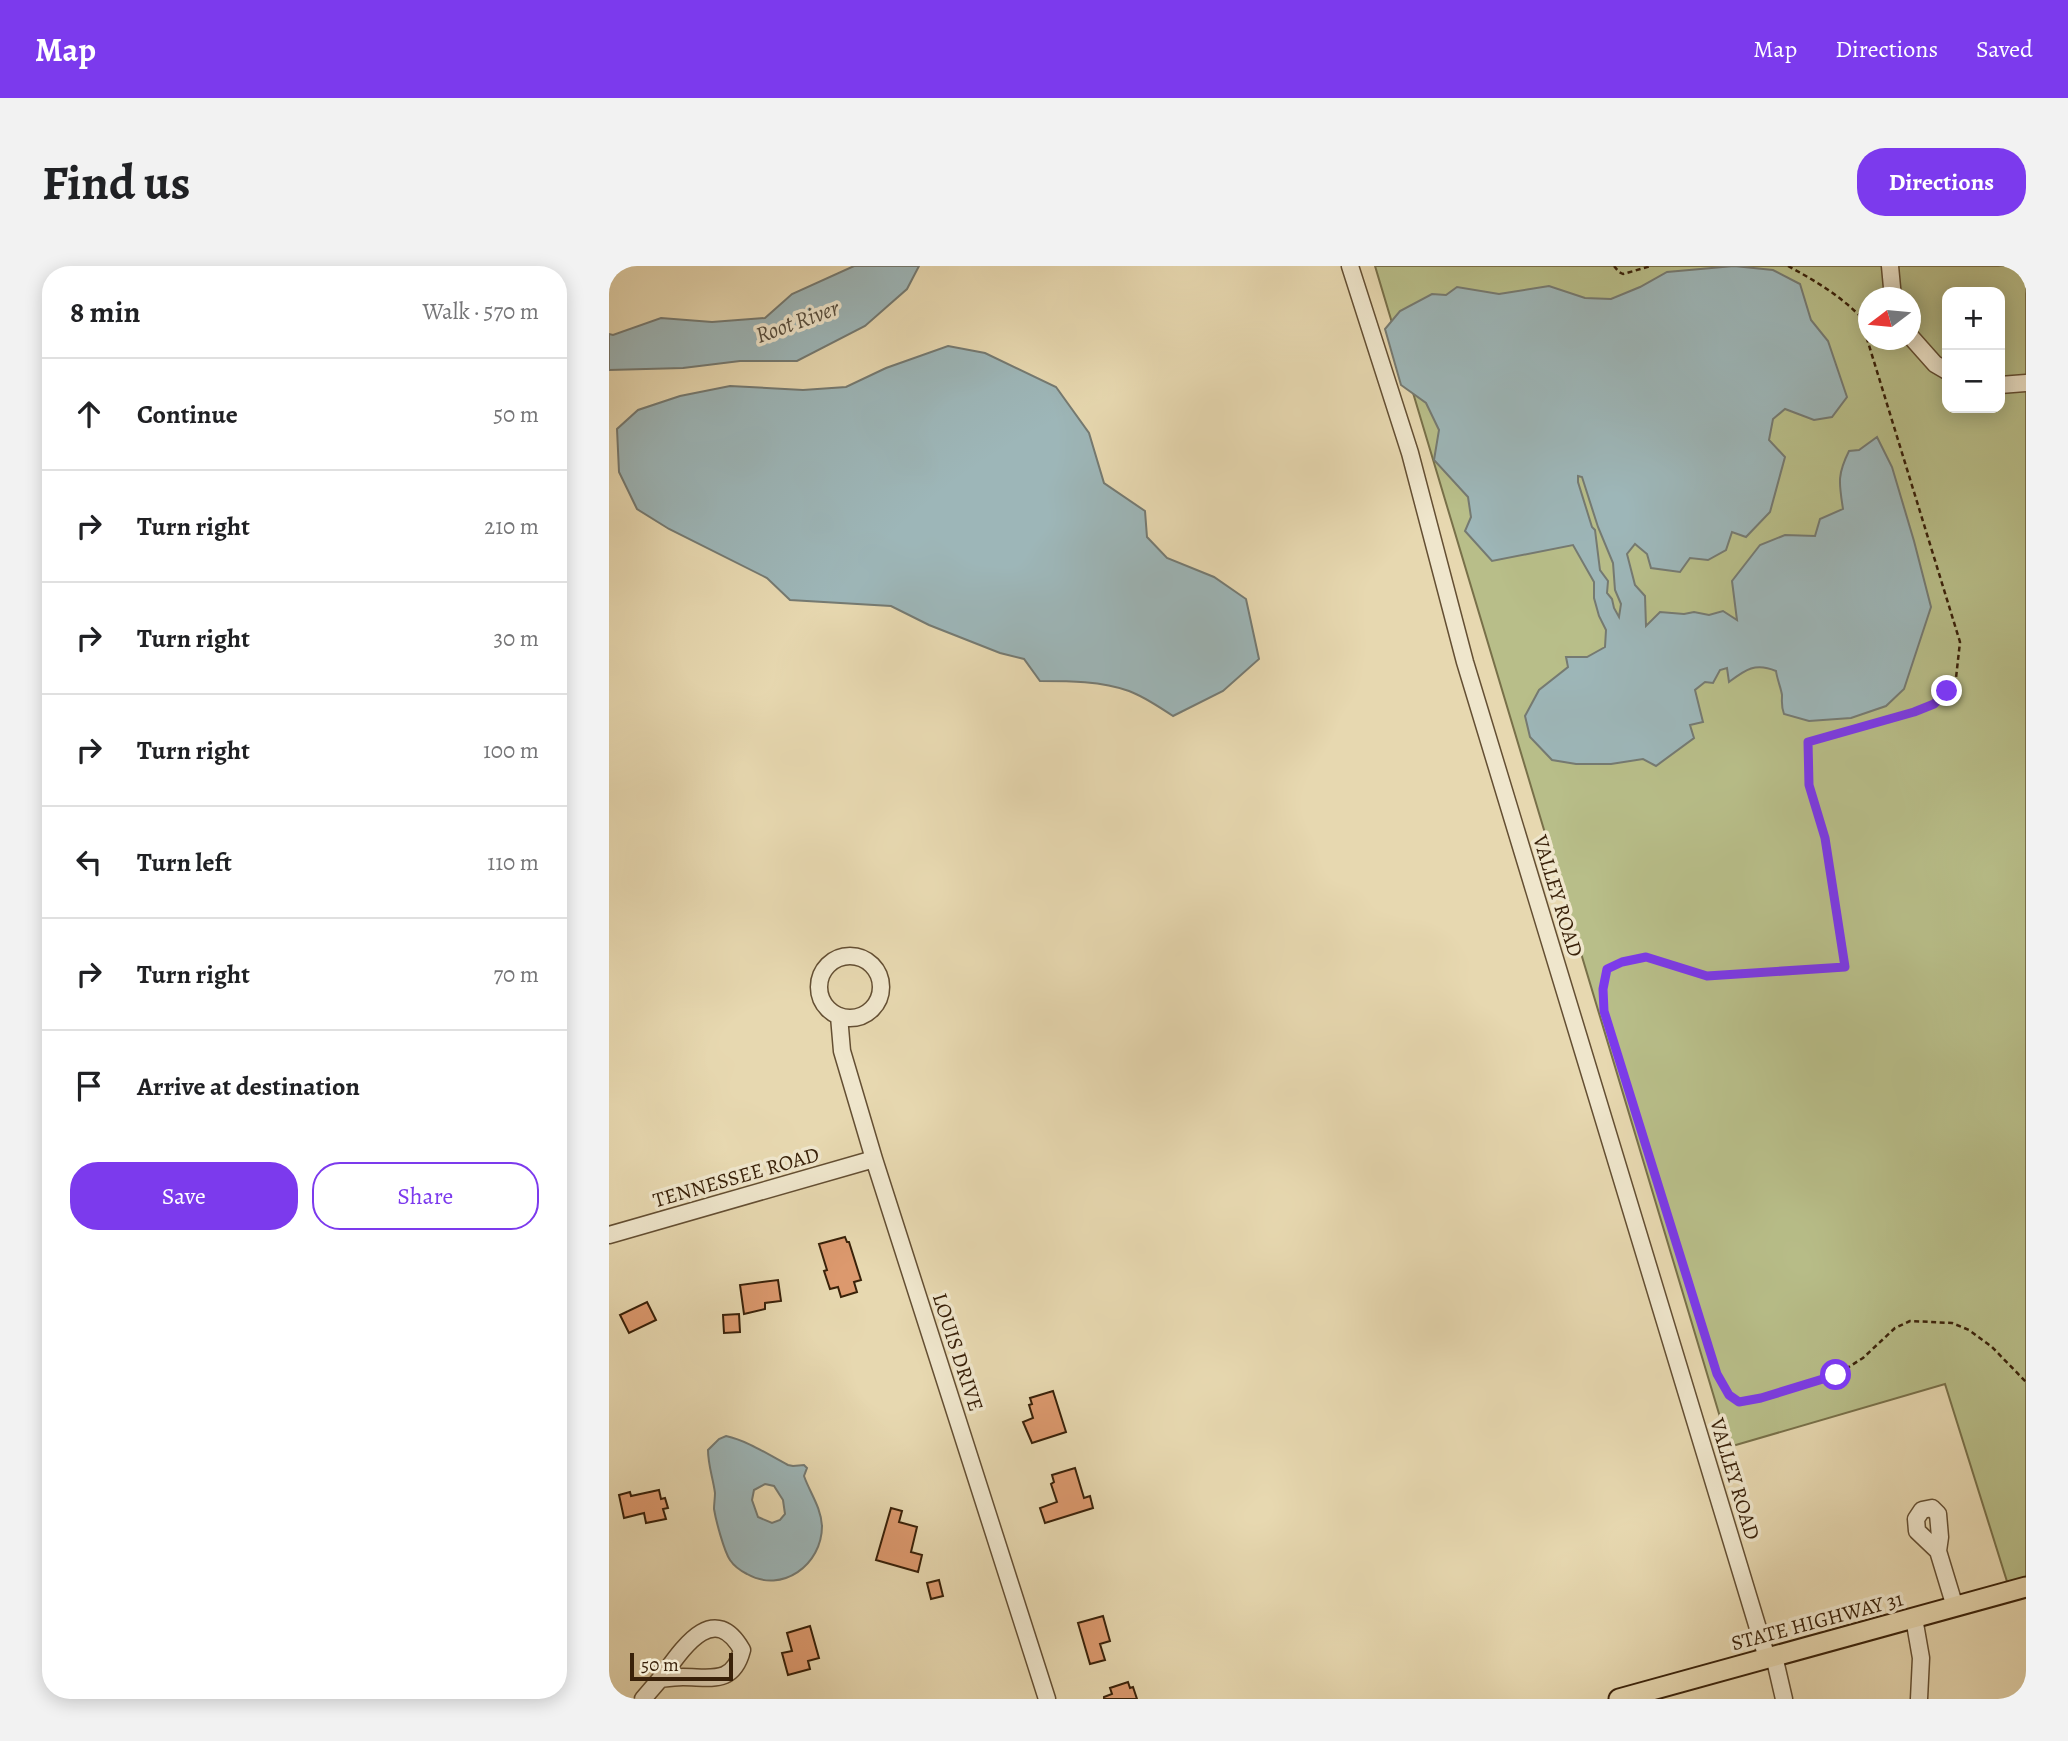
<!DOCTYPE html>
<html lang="en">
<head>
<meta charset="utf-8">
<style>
	:root { --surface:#fff; --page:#f2f2f2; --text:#202124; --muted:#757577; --line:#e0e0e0; --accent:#7c3aed }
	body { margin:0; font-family:Alegreya,serif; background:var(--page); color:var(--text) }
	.controls { position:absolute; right:21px; top:21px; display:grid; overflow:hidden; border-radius:14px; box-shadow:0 4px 18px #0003 }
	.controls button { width:63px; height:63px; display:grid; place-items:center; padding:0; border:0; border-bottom:2px solid var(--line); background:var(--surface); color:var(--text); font:35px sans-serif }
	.compass { position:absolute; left:1249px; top:21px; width:63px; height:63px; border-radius:50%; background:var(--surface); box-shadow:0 4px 18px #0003; rotate:254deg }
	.scale { position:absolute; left:21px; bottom:18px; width:103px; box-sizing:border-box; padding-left:7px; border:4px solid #392109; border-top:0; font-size:19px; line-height:24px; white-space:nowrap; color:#392109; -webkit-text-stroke:5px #efe6cc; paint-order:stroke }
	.stop { position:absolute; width:21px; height:21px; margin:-16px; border:5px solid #7c3aed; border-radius:50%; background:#fff }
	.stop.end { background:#7c3aed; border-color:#fff; box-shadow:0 2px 7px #0008 }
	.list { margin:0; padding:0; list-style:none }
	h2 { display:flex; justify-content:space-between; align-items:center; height:91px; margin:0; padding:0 28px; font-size:30px }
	h2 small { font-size:23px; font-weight:400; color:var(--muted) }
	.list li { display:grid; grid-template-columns:46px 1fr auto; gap:21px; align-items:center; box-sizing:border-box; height:112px; padding:0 28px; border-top:2px solid var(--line) }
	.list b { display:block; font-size:26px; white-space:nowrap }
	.list em { font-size:23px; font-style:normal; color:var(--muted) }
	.actions { display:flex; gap:14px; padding:21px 28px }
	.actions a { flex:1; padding:16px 0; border:2px solid var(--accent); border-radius:28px; text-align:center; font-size:24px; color:var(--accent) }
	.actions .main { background:var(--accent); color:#fff }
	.icon { flex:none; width:38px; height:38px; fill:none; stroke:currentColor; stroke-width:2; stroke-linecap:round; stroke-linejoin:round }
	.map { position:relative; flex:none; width:1417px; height:1433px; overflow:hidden; border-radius:28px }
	header { display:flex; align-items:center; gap:42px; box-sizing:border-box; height:98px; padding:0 35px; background:var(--accent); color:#fff }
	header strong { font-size:33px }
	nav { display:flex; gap:38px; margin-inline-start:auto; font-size:24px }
	.intro { display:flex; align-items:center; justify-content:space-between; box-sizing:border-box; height:168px; padding:0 42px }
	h1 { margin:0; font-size:49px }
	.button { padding:18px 32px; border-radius:28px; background:var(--accent); color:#fff; font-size:24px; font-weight:700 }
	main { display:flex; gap:42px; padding:0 42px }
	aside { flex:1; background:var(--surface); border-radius:28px; box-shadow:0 4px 18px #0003 }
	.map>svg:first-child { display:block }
</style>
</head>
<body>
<header>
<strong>Map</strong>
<nav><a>Map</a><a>Directions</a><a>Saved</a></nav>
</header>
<div class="intro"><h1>Find us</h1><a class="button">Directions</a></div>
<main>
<aside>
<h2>8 min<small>Walk · 570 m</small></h2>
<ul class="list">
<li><svg class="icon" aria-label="ahead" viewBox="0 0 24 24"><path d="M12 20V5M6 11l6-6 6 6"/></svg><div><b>Continue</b></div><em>50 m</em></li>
<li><svg class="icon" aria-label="right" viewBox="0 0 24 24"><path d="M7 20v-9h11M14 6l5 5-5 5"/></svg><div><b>Turn right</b></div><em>210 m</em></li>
<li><svg class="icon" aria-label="right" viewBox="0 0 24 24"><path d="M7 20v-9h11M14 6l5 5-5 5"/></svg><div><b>Turn right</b></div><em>30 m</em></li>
<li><svg class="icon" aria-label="right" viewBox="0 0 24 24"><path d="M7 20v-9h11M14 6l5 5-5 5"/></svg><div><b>Turn right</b></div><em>100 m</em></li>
<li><svg class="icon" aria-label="left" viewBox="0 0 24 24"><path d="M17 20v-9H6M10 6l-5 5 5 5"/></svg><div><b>Turn left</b></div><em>110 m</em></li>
<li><svg class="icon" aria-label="right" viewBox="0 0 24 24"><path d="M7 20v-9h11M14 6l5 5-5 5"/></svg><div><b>Turn right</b></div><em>70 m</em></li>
<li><svg class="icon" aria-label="arrive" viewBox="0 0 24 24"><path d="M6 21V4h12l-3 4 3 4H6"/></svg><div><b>Arrive at destination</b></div></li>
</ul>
<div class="actions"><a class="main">Save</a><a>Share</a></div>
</aside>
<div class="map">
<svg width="1417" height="1433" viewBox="0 0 1417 1433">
	<rect width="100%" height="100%" fill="#e7d8b0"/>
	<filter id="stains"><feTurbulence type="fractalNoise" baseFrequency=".00286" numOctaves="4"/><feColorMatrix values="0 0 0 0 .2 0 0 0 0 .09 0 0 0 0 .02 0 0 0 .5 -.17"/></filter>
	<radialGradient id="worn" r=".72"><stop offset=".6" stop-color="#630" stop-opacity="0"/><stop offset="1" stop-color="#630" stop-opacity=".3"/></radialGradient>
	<!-- green -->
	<path fill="#b8be89" stroke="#787049" stroke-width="2" fill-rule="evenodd" d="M766,0H1417V1321L1401,1325L1336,1118L1120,1181ZM1338,26H1391V142H1338ZM1260,32H1302V74H1260Z"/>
	<!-- water -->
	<path fill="#9db6b8" stroke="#757a72" stroke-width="2" fill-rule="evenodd" d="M245,0H310L298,23L256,60L188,95H131L74,102L0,104V68L4,69L52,52L103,56L156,52L183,28Z
		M1125,0L1164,4L1191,18L1202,54L1219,75L1238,131L1223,151L1205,154L1176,143L1164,153L1160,174L1176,191L1161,246L1137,271L1123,266L1117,284L1099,294L1081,292L1071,306L1042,302L1038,288L1026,278L1018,288L1026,319L1036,330L1037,360L1051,346L1075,348L1085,346L1100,349L1114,345L1128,354L1123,315L1151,279L1176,269L1206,270L1211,253L1234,243C1230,217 1228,209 1240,185L1250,184L1268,171L1283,201L1305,275L1322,341L1295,423L1277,440L1242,452L1200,455L1175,448C1172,440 1173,437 1173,429C1172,422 1168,413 1167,405C1146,396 1136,404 1120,416L1118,402L1111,404L1104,417L1096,416L1086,424L1094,456L1081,459L1085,472L1047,500L1034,493L1002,498H967L943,494L921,471L916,450L930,424L959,401L957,391H978L996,381L997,364L990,350L985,332V316L964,279L883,295L856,265L862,251L859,231L825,194L830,164L817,137L792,119L776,63L791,45L823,28L837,29L848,21L890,28L940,20L976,32L1002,33L1031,21L1058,6ZM969,210L973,211L989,261L1004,297L1006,324L1012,338L1010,351L1005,342L1003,333L998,327L999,315L991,304L986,264L983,261L969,216Z
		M339,80L376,87L447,121L480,167L495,217L536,245L538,271L558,292L605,311L637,333L650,393L614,425L564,450C550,441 536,431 520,425C492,415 460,415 431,415L415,393L391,387L320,359L282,340L181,334L158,312L60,263L28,243L10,206L8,163L29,144L71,130L121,120L194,124L237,121L277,102Z
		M117,1170C139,1175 158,1188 179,1199L184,1200L195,1199L198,1202L195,1210C201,1227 212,1241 213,1260C213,1299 173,1328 138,1308C132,1305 125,1300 121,1294C115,1285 107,1255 105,1243C105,1238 106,1232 106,1227C104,1212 99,1199 99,1184L110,1173ZM156,1218L165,1220L174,1234L176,1248L171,1254L163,1257L149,1251L143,1234L145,1224Z"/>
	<!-- building -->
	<path fill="#dc996e" stroke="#392109" stroke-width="2" d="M236,971L238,976H240L252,1014L245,1016L248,1026L232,1031L229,1021L221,1023L215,1005L218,1004L210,978Z
		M169,1014L172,1035L156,1037V1043L135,1048L131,1019Z
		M38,1036L47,1054L20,1067L11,1049Z
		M130,1048L131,1066L115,1067L114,1049Z
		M444,1125L457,1166L423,1177L414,1156L424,1152L420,1139L423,1138L421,1132Z
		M466,1202L475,1232L481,1230L484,1242L436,1257L431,1242L448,1236L442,1218L445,1216L443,1209Z
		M50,1224L52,1233L56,1232L59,1242L54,1243L57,1253L37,1257L35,1247L15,1252L10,1229L21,1226L22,1230Z
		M282,1242L293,1245L290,1256L308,1261L302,1286L313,1289L309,1306L267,1294Z
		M330,1314L334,1330L322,1333L318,1317Z
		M494,1350L501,1375L491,1378L496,1394L481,1398L469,1357Z
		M201,1360L210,1392L199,1395L201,1403L179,1409L173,1387L183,1385L178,1367Z
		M519,1416L521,1422L524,1421L528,1433H495V1431L503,1428L501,1422Z"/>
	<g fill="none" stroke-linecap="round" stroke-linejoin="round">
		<defs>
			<path id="minor" d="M741,0L801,187L856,396L1158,1392
				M1281,0L1284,32
				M1302,71L1326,98L1338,105
				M1391,119L1417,117
				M210 721a31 31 0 1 1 62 0a31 31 0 1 1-62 0Z
				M230,750L233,785L265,893L438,1433
				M0,969L265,893
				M1329,1285L1331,1271L1329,1248L1323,1242L1313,1244L1307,1253L1308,1265L1329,1285L1346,1341
				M1305,1352L1312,1392L1310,1433
				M1165,1390L1175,1433
				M34,1433C40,1426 46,1419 52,1412C72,1385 104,1333 133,1384C124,1419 102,1411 74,1411C66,1411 59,1412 51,1413"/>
			<path id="major" d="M1010,1433L1417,1321"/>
		</defs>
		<!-- minor casing -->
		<use href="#minor" stroke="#644f33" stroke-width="19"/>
		<!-- major casing -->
		<use href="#major" stroke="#392109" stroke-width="23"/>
		<!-- path -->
		<path stroke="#392109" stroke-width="2.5" stroke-dasharray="5 3.5" stroke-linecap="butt" d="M1005,0L1010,6L1014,8L1042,0
			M1179,0C1205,14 1230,29 1251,50L1351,376L1347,412L1338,425L1325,438L1305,446L1199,476L1200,518L1216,572L1236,701L1098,710L1037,691L1013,696L998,703L994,723L995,745L1108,1108L1120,1129L1130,1136L1152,1132L1227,1109L1254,1092L1286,1062L1301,1055L1343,1057L1360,1064L1383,1081L1417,1116"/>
		<!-- minor -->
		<use href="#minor" stroke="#efe6cc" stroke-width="16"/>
		<!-- major -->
		<use href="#major" stroke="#e7d8b0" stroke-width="19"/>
	</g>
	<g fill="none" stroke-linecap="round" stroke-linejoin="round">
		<!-- route -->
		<path stroke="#7c3aed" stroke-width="9" d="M1227,1109L1152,1132L1130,1136L1120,1129L1108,1108L995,745L994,723L998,703L1013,696L1037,691L1098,710L1236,701L1216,572L1200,519L1199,476L1305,446L1325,438L1338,425"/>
	</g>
	<g text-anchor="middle" stroke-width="7" stroke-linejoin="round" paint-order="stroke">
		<!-- street labels -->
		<g font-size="21" fill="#392109" stroke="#efe6cc">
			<text transform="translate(949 630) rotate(73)" y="7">VALLEY ROAD</text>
			<text transform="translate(127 911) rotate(-16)" y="7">TENNESSEE ROAD</text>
			<text transform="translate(349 1086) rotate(72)" y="7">LOUIS DRIVE</text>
			<text transform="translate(1126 1213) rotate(73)" y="7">VALLEY ROAD</text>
			<text transform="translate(1208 1355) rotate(-15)" y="7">STATE HIGHWAY 31</text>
		</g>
		<!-- water labels -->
		<g font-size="23" font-style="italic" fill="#574e3e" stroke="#efe6cc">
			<text transform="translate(188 55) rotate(-20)" y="8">Root River</text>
		</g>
	</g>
	<rect width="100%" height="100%" filter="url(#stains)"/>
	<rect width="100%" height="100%" fill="url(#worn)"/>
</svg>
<div class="controls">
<button>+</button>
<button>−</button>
</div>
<svg class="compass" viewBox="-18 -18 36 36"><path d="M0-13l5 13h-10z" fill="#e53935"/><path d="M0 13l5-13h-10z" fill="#757577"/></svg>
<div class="scale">50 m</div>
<div class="stop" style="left:1227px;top:1109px"></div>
<div class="stop end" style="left:1338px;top:425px"></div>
</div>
</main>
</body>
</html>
